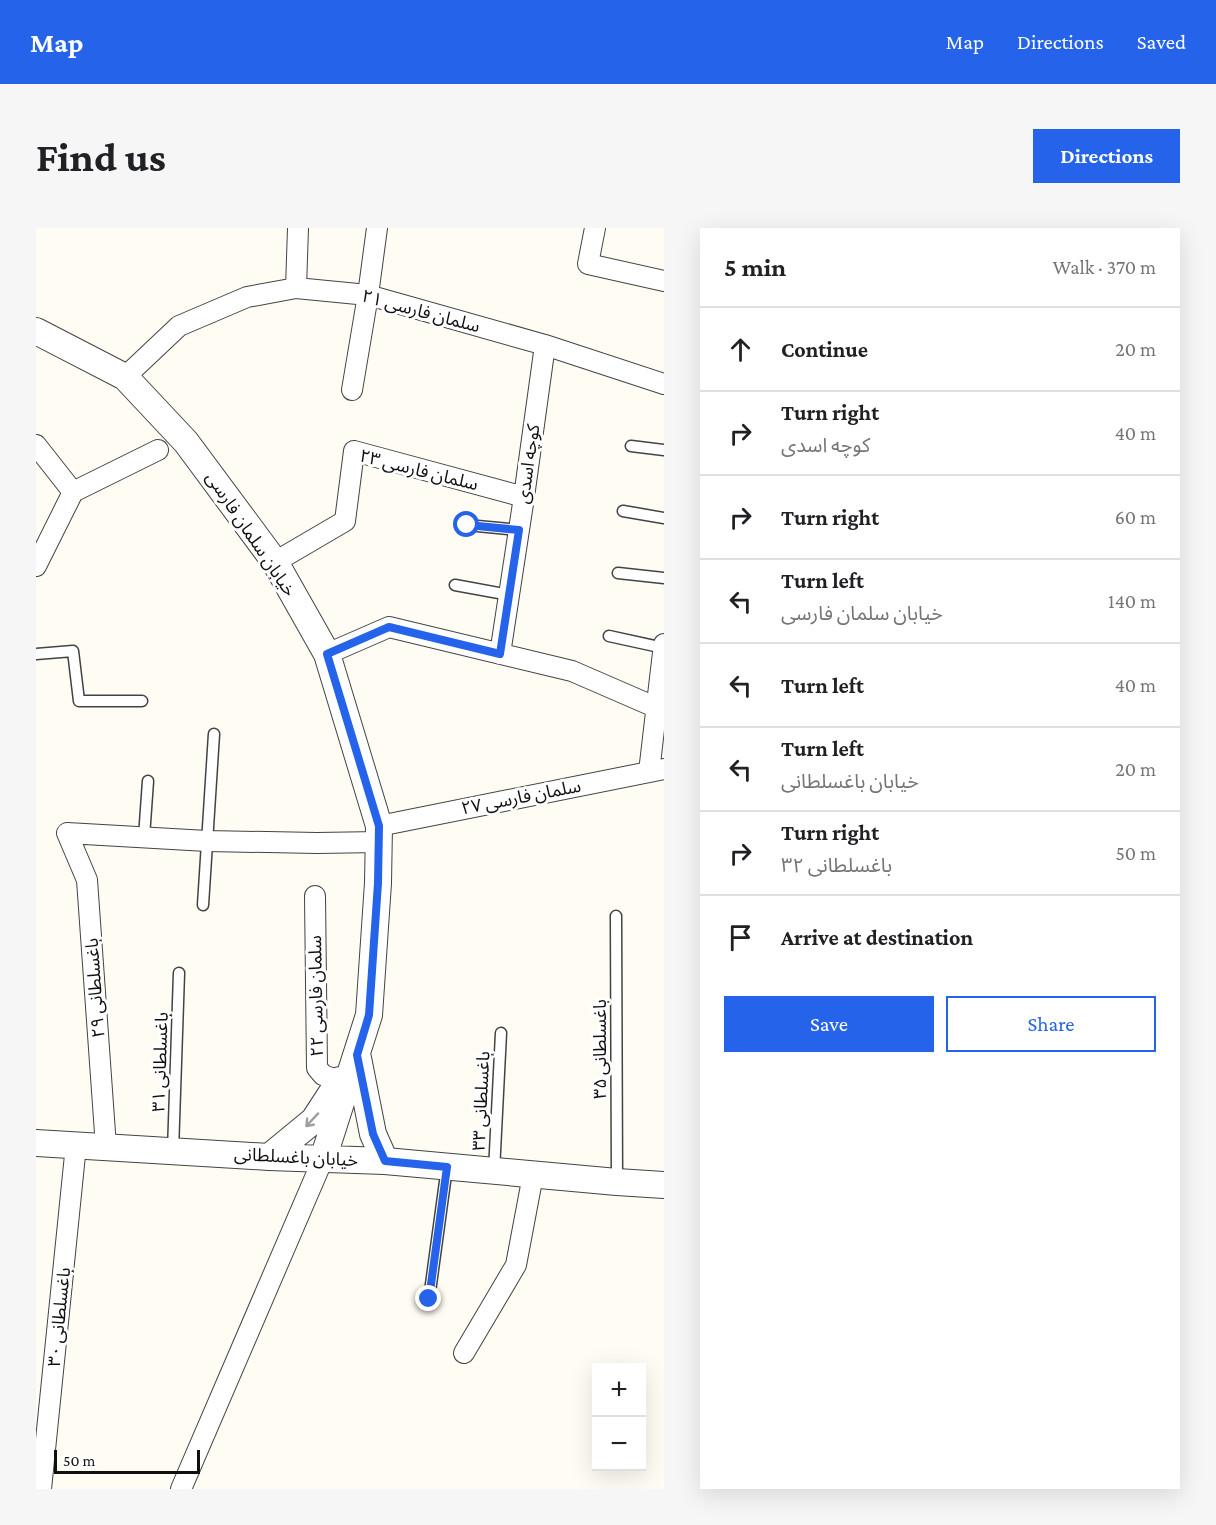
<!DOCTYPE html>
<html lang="en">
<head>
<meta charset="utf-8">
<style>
	:root { --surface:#fff; --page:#f6f6f6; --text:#202124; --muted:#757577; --line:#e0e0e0; --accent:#2563eb }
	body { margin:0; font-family:"Crimson Pro","Noto Sans Arabic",serif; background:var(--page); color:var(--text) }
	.controls { position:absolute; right:18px; bottom:18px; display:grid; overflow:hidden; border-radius:0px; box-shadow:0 6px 24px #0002 }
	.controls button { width:54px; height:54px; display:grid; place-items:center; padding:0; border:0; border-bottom:2px solid var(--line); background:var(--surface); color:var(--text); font:30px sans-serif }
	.scale { position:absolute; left:18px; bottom:15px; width:146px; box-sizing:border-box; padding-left:6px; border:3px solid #101010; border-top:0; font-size:16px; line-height:21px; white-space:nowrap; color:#101010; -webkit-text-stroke:4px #fff; paint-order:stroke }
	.stop { position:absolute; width:18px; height:18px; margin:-14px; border:4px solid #2563eb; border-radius:50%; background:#fff }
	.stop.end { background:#2563eb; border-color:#fff; box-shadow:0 2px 6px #0008 }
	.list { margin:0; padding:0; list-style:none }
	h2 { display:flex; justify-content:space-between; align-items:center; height:78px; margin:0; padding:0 24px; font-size:26px }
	h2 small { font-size:20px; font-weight:400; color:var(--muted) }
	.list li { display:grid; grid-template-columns:39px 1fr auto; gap:18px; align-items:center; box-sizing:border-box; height:84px; padding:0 24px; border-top:2px solid var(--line) }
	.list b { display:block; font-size:22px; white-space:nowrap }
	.list p { margin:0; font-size:20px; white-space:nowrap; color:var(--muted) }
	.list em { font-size:20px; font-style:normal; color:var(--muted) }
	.actions { display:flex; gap:12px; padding:18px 24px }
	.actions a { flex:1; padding:14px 0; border:2px solid var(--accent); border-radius:0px; text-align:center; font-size:21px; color:var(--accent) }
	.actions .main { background:var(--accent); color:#fff }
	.icon { flex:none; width:33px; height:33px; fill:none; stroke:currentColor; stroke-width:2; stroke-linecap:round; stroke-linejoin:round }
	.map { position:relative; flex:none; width:628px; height:1261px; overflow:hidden; border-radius:0px }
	header { display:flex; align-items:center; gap:36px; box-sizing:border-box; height:84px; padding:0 30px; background:var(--accent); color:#fff }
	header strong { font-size:28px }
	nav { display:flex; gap:33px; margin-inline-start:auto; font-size:21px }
	.intro { display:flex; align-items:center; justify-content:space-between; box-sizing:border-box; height:144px; padding:0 36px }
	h1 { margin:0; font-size:42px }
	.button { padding:15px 27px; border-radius:0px; background:var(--accent); color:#fff; font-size:21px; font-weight:700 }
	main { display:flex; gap:36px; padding:0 36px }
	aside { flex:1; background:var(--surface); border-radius:0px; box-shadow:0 6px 24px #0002 }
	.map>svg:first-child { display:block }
</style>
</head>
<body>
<header>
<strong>Map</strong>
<nav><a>Map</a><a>Directions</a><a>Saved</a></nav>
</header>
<div class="intro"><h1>Find us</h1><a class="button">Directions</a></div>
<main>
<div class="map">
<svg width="628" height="1261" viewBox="0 0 628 1261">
	<rect width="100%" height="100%" fill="#fffcf4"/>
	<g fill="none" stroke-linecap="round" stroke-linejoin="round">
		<defs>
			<path id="service" d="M595,218L628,222
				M587,283L628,290
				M431,297L483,302
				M582,345L628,350
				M419,357L474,367
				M573,408L628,420
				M0,426L37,423L43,473H106
				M108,609L112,553
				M167,677L178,506
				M580,688L581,954
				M137,923L143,745
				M458,943L465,805
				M393,1071L411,939"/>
			<path id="minor" d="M559,0L552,36L628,53
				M260,60L262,0
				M89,149L143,98L211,69L260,60L332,67L509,117L628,156
				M316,162L332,67L341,0
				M0,217L37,264
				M239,334L309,293L318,223L488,269
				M0,338L37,264L122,222
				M291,426L353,399L536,443L619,479
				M464,426L488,269L509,117
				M613,544L628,416
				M343,598L628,541
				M279,668L281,840L287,847L304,853
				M70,919L51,652L31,605L171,613L281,615L343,614
				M428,1125L480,1037L497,947
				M5,1261L40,917
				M145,1261L287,931"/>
			<path id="tertiary" d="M0,103L89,149L150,214L239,334L291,426L343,598L342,655L333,787L287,931
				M322,830L337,906L349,933
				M0,915L233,929L349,933L581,954L628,957
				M233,929L278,892L304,852"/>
		</defs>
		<!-- service casing -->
		<use href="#service" stroke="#434343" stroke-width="13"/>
		<!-- minor casing -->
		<use href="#minor" stroke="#434343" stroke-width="22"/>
		<!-- tertiary casing -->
		<use href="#tertiary" stroke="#434343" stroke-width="28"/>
		<!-- service -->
		<use href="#service" stroke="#fff" stroke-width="10"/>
		<!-- minor -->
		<use href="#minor" stroke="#fff" stroke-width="20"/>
		<!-- tertiary -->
		<use href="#tertiary" stroke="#fff" stroke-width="26"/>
	</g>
	<!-- one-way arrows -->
	<defs><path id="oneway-shaft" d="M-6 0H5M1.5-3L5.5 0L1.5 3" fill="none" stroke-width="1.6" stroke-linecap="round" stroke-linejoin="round" transform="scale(1.5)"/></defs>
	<use stroke="#9f9f9f" href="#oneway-shaft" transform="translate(276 892) rotate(133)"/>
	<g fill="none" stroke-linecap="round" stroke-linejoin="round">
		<!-- route -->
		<path stroke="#2563eb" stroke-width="8" d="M393,1071L411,939L349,933L337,906L321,827L333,787L342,655L343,598L291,426L353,399L464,426L483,302L431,297"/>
	</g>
	<g text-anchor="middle" stroke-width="6" stroke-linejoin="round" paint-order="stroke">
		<!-- street labels -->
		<g font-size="18" fill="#101010" stroke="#fff">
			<text transform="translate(385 83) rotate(15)" y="6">سلمان فارسی ۲۱</text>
			<text transform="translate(492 236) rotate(-82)" y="6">کوچه اسدی</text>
			<text transform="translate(383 242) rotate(14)" y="6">سلمان فارسی ۲۳</text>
			<text transform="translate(215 306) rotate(56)" y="6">خیابان سلمان فارسی</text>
			<text transform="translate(485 569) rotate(-11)" y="6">سلمان فارسی ۲۷</text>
			<text transform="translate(59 760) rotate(-94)" y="6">باغسلطانی ۲۹</text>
			<text transform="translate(280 768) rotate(-91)" y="6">سلمان فارسی ۲۲</text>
			<text transform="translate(564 821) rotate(-90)" y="6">باغسلطانی ۳۵</text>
			<text transform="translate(124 834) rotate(-88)" y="6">باغسلطانی ۳۱</text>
			<text transform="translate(445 873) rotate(-87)" y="6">باغسلطانی ۳۳</text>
			<text transform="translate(260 929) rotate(3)" y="6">خیابان باغسلطانی</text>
			<text transform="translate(23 1089) rotate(-84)" y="6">باغسلطانی ۳۰</text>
		</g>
	</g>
</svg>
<div class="controls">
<button>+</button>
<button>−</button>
</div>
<div class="scale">50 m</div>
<div class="stop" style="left:431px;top:297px"></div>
<div class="stop end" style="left:393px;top:1071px"></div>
</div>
<aside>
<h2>5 min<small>Walk · 370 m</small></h2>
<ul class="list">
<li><svg class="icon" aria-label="ahead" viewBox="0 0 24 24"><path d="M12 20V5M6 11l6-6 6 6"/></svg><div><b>Continue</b></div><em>20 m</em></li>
<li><svg class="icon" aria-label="right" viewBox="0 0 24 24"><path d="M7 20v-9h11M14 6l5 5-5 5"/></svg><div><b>Turn right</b><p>کوچه اسدی</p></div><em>40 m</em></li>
<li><svg class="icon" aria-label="right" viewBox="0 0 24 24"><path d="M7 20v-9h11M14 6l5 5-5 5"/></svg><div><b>Turn right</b></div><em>60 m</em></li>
<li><svg class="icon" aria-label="left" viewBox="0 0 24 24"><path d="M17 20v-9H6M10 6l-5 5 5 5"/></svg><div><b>Turn left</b><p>خیابان سلمان فارسی</p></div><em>140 m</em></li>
<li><svg class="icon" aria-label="left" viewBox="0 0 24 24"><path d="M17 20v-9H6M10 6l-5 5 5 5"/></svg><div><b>Turn left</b></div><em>40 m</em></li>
<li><svg class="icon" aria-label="left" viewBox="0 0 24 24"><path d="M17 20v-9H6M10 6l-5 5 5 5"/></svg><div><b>Turn left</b><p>خیابان باغسلطانی</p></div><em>20 m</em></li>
<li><svg class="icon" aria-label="right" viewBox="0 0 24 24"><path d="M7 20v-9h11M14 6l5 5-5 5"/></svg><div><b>Turn right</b><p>باغسلطانی ۳۲</p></div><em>50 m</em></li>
<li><svg class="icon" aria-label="arrive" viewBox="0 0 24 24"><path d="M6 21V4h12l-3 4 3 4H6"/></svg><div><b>Arrive at destination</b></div></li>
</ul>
<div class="actions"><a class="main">Save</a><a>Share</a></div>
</aside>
</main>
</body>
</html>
